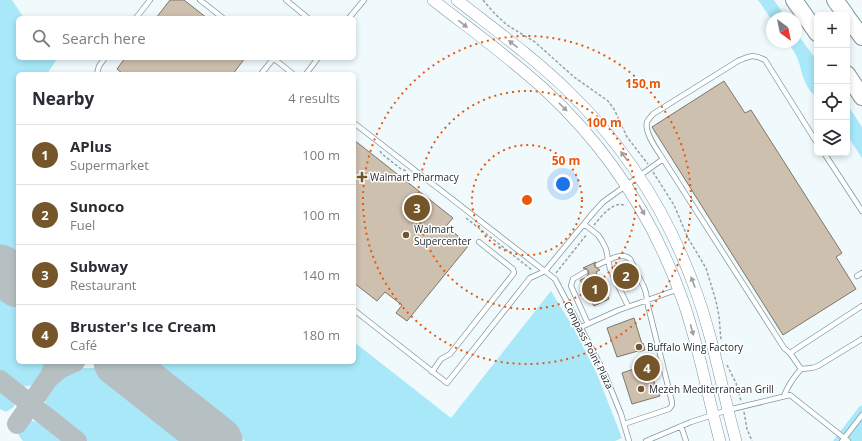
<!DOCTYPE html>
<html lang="en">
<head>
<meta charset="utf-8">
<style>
	:root { --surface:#fff; --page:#f7f7f7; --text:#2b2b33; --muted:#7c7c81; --line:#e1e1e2; --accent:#74562a }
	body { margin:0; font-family:"Open Sans",sans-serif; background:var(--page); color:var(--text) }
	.controls { position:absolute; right:12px; top:12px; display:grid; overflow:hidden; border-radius:6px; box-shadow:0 2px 6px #0003 }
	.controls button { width:36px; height:36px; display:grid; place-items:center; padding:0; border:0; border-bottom:1px solid var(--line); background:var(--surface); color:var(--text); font:20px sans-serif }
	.compass { position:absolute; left:766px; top:12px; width:36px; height:36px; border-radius:50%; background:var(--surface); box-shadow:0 2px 6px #0003; rotate:147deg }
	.you { position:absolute; left:563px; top:184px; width:14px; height:14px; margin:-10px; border:3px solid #fff; border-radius:50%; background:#1a73e8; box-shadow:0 0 0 6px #1a73e833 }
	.badge { display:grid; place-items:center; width:26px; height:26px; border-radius:50%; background:var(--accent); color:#fff; font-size:13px; font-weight:700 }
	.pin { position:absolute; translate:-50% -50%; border:2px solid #fff; box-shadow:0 1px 4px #0006 }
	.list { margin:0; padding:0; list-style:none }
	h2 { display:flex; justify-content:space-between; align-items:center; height:52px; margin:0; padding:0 16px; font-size:17px }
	h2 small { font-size:13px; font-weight:400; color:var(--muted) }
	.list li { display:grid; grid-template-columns:26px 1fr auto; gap:12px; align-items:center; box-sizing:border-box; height:60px; padding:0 16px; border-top:1px solid var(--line) }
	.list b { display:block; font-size:15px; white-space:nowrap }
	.list p { margin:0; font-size:13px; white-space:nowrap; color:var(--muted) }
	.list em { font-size:13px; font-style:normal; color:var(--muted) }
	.icon { flex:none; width:22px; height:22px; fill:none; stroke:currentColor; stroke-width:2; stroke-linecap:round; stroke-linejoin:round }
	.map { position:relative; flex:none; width:862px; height:441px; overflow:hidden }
	.search { position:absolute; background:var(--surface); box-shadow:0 2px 6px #0003; left:16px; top:16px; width:340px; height:44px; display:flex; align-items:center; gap:10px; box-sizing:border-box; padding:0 14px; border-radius:6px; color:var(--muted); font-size:15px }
	.panel { position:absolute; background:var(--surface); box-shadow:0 2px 6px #0003; left:16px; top:72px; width:340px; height:292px; border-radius:6px }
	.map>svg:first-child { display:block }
</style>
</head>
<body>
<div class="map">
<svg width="862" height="441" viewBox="0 0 862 441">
	<rect width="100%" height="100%" fill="#f0fafd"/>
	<!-- green -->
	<path fill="#a8e8f9" d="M0,0H12L24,18H18V58L57,59L47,74H18V262L0,248Z
		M758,0H774L786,18H772V20Z
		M796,32L817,61V97C802,87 803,70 796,55C794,51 790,46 787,42H796Z
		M847,104L862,127V158L847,135Z
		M0,288L18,303V362H47C35,393 24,392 0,373Z
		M551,291L573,327L597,374L622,438L615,441H245L144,362H354V342L451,418Z
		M85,368H101L193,441H87L51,412L46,405L45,399L47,389L61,376L76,369Z
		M0,387C7,392 16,397 14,407L6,412L0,409Z
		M862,405V441H833L859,407Z
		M31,421L44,422L67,441H23L19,436C18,428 25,424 31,421Z"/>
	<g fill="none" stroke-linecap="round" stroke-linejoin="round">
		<!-- taxiway -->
		<path stroke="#b6c0c2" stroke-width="20" d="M108,362L133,374
			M0,380L77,441
			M47,380L61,368L75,362
			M17,424L50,376L55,362"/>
		<!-- runway -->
		<path stroke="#b6c0c2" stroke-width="49" d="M0,269L18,283
			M118,362L218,441"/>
	</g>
	<!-- building -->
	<path fill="#cec0af" stroke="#817565" d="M170,0H184L207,18H156Z
		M125,58H245L233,74H123L117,69Z
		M724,81L745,113L751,110L842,253L836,257L856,289L783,335L652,127Z
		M354,140L453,218L446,226L469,245L407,321L396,313L402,305L385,292L377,301L354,283Z
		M625,261L637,285L627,291L614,266Z
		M596,262L594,264L595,267L600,270L596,272L609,299L594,306L580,280L587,277L589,272L587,269L583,268Z
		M634,318L642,344L643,343L645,350L638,352V351L617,357L607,328Z
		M649,362L651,369L649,370L660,396L632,404L622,373L643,366L642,364Z"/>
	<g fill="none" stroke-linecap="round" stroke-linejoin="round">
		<defs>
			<path id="service" d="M200,0L223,18
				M286,0L308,18
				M136,18L150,0
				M349,18L364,0
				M273,58L293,74
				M97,74L99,66L105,58
				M261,74L274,58
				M306,74L318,58
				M354,123L555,279L604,372L621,414L629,441
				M824,153L862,211
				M663,159L777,337L784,348L790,353
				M584,224L598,235L602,241L606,249L610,269L628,306
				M598,265C607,261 622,251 630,259L644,287L646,293L648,306L672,402V405L669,409L624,424
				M585,272L573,279L571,286L588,324
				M857,276L862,273
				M354,310L447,383L530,278L545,271L593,213L603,202L663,159C658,151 644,133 647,122C648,119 651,117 653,114L738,61C750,56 753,54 765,60L817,143
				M581,327L619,310L679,289
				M801,369L790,353L862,306
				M432,372L441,359L450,354L514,273L513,269L479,242
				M784,396C788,385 793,378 801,369L812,368L818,366L862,339
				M681,426L686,441
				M646,441L691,422L728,410L790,395L848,441
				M842,441L862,415"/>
			<path id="tertiary" d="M433,0C470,29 509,57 544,89C608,148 654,219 683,301C699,346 707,394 720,441
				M457,0C494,29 533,57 567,90C624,145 667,212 694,286C713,336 722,390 736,441"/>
			<path id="motorway" d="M794,0L817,33
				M835,0L846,15
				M847,17L862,37
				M847,74L862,97"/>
		</defs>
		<!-- service casing -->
		<use href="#service" stroke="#8299a0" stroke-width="6"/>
		<!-- tertiary casing -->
		<use href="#tertiary" stroke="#8299a0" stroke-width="12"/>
		<!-- motorway casing -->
		<use href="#motorway" stroke="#8299a0" stroke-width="18"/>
		<!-- path -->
		<path stroke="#99a3a6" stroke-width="1.5" stroke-dasharray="3 2" stroke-linecap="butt" d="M483,0L495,14L507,25L535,42L574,77L608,101L614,109L627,137L648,164
			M380,151L382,154L401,169L407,171
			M653,172L674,205L688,238L706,268L716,301L719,316L721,340
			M466,218L532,270
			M594,225C601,217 614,199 626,206
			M556,273L587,234
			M727,365L736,383L741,401
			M744,412L747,429L752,441"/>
		<!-- service -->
		<use href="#service" stroke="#fff" stroke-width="4.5"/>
		<!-- tertiary -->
		<use href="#tertiary" stroke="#fff" stroke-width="11"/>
		<!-- motorway -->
		<use href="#motorway" stroke="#fff" stroke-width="16"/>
	</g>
	<!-- one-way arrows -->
	<defs><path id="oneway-solid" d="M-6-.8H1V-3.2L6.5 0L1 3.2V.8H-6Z"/></defs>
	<g fill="#9ca0a1">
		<use href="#oneway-solid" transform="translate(463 24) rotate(38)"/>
		<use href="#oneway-solid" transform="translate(513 44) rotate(-142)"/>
		<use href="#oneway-solid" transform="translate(563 107) rotate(45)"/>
		<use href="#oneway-solid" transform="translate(624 156) rotate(-127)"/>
		<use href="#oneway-solid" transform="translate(642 210) rotate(60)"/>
		<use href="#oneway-solid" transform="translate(693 282) rotate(-111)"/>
		<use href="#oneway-solid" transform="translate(692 330) rotate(75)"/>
	</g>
	<!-- distance rings -->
	<g fill="none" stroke="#e8590c" stroke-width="2" stroke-dasharray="2 4">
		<circle cx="527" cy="200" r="55"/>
		<circle cx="527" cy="200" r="109"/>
		<circle cx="527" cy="200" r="164"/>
	</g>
	<!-- markers -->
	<g fill="#74562a" stroke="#fff" stroke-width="1.5">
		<path d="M360 171h4v4h4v4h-4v4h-4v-4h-4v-4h4z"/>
		<circle cx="406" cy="235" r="4"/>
		<circle cx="639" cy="347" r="4"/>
		<circle cx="641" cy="389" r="4"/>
	</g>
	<g text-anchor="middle" stroke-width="3" stroke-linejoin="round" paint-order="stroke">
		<!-- poi labels -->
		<g font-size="10" fill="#232c2f" stroke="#fff" text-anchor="start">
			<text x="370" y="181">Walmart Pharmacy</text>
			<text x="414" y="233">Walmart<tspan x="414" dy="12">Supercenter</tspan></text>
			<text x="647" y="351">Buffalo Wing Factory</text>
			<text x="649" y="393">Mezeh Mediterranean Grill</text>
		</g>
		<!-- street labels -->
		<g font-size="10" fill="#232c2f" stroke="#fff">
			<text transform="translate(589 345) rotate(63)" y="4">Compass Point Plaza</text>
		</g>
	</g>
	<circle cx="527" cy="200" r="6" fill="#e8590c" stroke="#fff" stroke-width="2"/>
	<g font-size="12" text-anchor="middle" font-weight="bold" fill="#e8590c" stroke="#fff" stroke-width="3" stroke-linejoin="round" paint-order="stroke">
		<text x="643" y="88">150 m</text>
		<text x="604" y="127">100 m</text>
		<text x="566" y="165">50 m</text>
	</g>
</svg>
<div class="controls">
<button>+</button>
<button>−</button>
<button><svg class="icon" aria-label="locate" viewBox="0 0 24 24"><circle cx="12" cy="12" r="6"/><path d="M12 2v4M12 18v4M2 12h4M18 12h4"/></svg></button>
<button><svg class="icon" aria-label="layers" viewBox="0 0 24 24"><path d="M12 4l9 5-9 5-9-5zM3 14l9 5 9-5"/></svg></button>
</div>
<svg class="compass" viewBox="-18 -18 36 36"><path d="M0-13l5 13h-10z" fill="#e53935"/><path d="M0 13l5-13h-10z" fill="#7c7c81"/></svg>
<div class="you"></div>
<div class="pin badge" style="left:595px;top:289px">1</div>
<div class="pin badge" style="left:626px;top:276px">2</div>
<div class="pin badge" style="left:417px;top:208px">3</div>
<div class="pin badge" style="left:647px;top:368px">4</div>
<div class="search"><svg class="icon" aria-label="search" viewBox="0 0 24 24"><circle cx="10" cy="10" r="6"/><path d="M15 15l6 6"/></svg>Search here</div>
<section class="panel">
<h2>Nearby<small>4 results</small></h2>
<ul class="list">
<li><span class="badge">1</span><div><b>APlus</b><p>Supermarket</p></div><em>100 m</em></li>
<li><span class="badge">2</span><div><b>Sunoco</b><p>Fuel</p></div><em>100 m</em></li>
<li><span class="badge">3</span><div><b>Subway</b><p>Restaurant</p></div><em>140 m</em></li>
<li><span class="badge">4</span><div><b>Bruster's Ice Cream</b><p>Café</p></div><em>180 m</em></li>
</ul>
</section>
</div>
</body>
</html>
